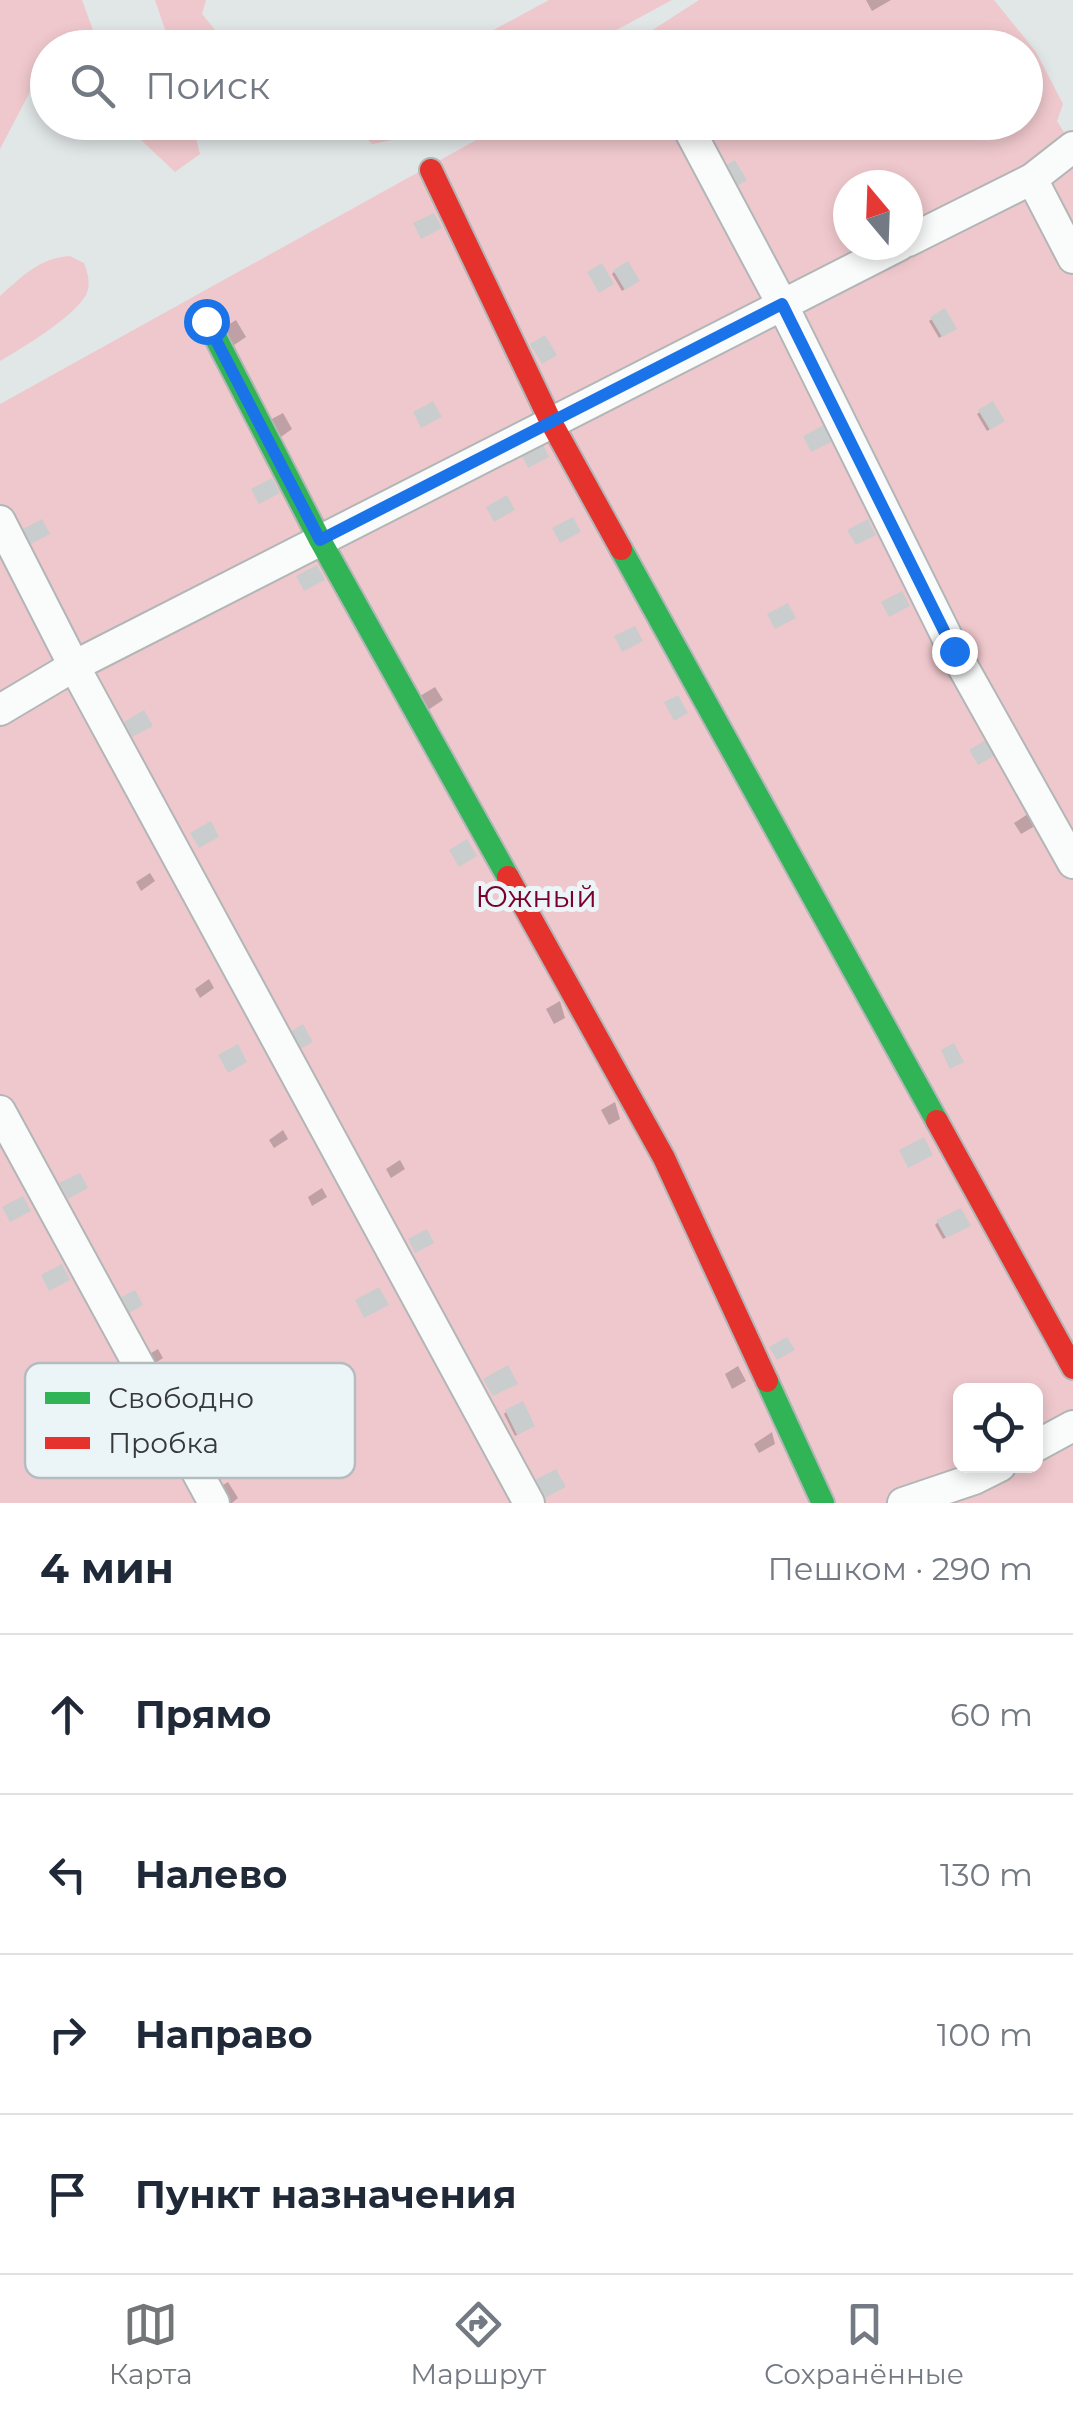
<!DOCTYPE html>
<html lang="ru">
<head>
<meta charset="utf-8">
<style>
	:root { --surface:#fff; --page:#f6f6f7; --text:#1f2937; --muted:#747a83; --line:#e0e1e3; --accent:#727677 }
	body { margin:0; font-family:Montserrat,sans-serif; background:var(--page); color:var(--text) }
	.controls { position:absolute; right:30px; bottom:30px; display:grid; overflow:hidden; border-radius:15px; box-shadow:0 5px 15px #0003 }
	.controls button { width:90px; height:90px; display:grid; place-items:center; padding:0; border:0; border-bottom:2px solid var(--line); background:var(--surface); color:var(--text); font:50px sans-serif }
	.compass { position:absolute; left:833px; top:170px; width:90px; height:90px; border-radius:50%; background:var(--surface); box-shadow:0 5px 15px #0003; rotate:341deg }
	.stop { position:absolute; width:30px; height:30px; margin:-22px; border:8px solid #1a73e8; border-radius:50%; background:#fff }
	.stop.end { background:#1a73e8; border-color:#fff; box-shadow:0 2px 10px #0008 }
	.list { margin:0; padding:0; list-style:none }
	h2 { display:flex; justify-content:space-between; align-items:center; height:130px; margin:0; padding:0 40px; font-size:42px }
	h2 small { font-size:32px; font-weight:400; color:var(--muted) }
	.list li { display:grid; grid-template-columns:65px 1fr auto; gap:30px; align-items:center; box-sizing:border-box; height:160px; padding:0 40px; border-top:2px solid var(--line) }
	.list b { display:block; font-size:38px; white-space:nowrap }
	.list em { font-size:32px; font-style:normal; color:var(--muted) }
	.icon { flex:none; width:55px; height:55px; fill:none; stroke:currentColor; stroke-width:2; stroke-linecap:round; stroke-linejoin:round }
	.map { position:relative; flex:none; width:1073px; height:1503px; overflow:hidden }
	.search { position:absolute; background:var(--surface); box-shadow:0 5px 15px #0003; left:30px; right:30px; top:30px; height:110px; display:flex; align-items:center; gap:25px; box-sizing:border-box; padding:0 35px; border-radius:55px; color:var(--muted); font-size:38px }
	.sheet { height:770px; background:var(--surface) }
	nav { display:flex; justify-content:space-around; align-items:center; box-sizing:border-box; height:140px; border-top:2px solid var(--line); background:var(--surface); font-size:28px; color:var(--muted) }
	nav a { display:grid; justify-items:center; gap:5px }
	nav .on { color:var(--accent) }
	.map>svg:first-child { display:block }
</style>
</head>
<body>
<div class="map">
<svg width="1073" height="1503" viewBox="0 0 1073 1503">
	<rect width="100%" height="100%" fill="#e1e6e7"/>
	<!-- green -->
	<path fill="#efc8cd" fill-rule="evenodd" d="M0,0H82L93,30L152,47L48,48L47,75L34,84L0,149Z
		M155,0H206L202,14L225,42V47H171Z
		M549,0H672L585,47H462Z
		M699,0H994L1036,52L1063,104L1057,121L1073,147V1503H0V404L507,123L1026,122V48L642,47L653,41L651,31ZM848,185H908V245H848ZM960,1390H1036V1466H960Z
		M123,123H192L200,154L175,172Z
		M355,123V122L444,123L423,134L372,144L356,128Z
		M70,256L84,263C88,274 91,284 86,295C75,316 21,349 0,361V296C23,276 39,258 70,256Z"/>
	<!-- shadow -->
	<path fill="#0003" d="M866,0H891L872,11Z
		M614,272L634,283L622,291L612,274Z
		M944,312L951,330L939,338L929,321Z
		M236,320L246,337L231,347L223,328Z
		M980,412L1000,423L987,431L977,414Z
		M283,413L292,429L278,439L270,420Z
		M435,687L443,700L425,712L420,696Z
		M1031,812L1035,826L1021,834L1014,823Z
		M150,873L155,881L141,891L136,882Z
		M209,979L214,988L200,998L195,989Z
		M560,1001L565,1018L554,1024L546,1009Z
		M615,1102L620,1119L609,1125L601,1110Z
		M283,1130L288,1139L274,1148L269,1140Z
		M400,1160L405,1169L391,1178L386,1169Z
		M322,1188L327,1197L312,1206L308,1197Z
		M938,1222L965,1228L943,1239L935,1225Z
		M158,1349L163,1358L149,1367L146,1356Z
		M738,1366L746,1381L732,1389L725,1374Z
		M506,1412L530,1428L515,1436L504,1414Z
		M772,1432L775,1444L759,1453L754,1444Z
		M228,1482L238,1498L232,1503H220L216,1489Z"/>
	<!-- building -->
	<path fill="#c9cdcd" d="M735,160L747,180L732,189L720,169Z
		M434,213L442,228L421,239L413,223Z
		M628,261L640,281L625,290L613,270Z
		M602,263L614,284L599,293L587,272Z
		M945,308L957,329L942,337L930,317Z
		M545,335L557,355L542,364L530,344Z
		M433,401L442,417L421,428L413,412Z
		M993,401L1005,421L990,430L978,410Z
		M824,425L833,441L811,452L803,436Z
		M541,441L549,457L528,468L520,452Z
		M272,478L280,493L259,504L251,489Z
		M507,495L515,510L494,522L486,507Z
		M573,517L581,532L560,543L552,528Z
		M42,519L50,534L29,545L21,530Z
		M868,519L876,535L856,545L847,530Z
		M317,565L325,580L304,591L296,576Z
		M902,591L910,606L889,617L881,602Z
		M788,603L796,618L775,629L767,614Z
		M635,626L643,641L622,652L614,636Z
		M678,695L688,713L674,721L664,702Z
		M144,710L153,726L132,737L124,722Z
		M986,740L995,755L978,765L969,750Z
		M211,821L219,837L199,848L190,833Z
		M467,839L477,856L459,867L449,850Z
		M303,1024L313,1042L295,1052L285,1035Z
		M954,1043L964,1062L950,1069L941,1050Z
		M238,1044L247,1062L228,1073L218,1055Z
		M924,1137L933,1155L908,1168L899,1150Z
		M80,1173L88,1188L68,1199L59,1183Z
		M23,1196L31,1211L10,1222L2,1207Z
		M961,1208L971,1226L946,1238L936,1220Z
		M427,1229L434,1243L415,1253L408,1239Z
		M62,1264L70,1280L49,1291L41,1275Z
		M379,1287L389,1305L364,1318L355,1300Z
		M135,1290L143,1305L122,1317L114,1301Z
		M787,1337L795,1350L777,1360L769,1347Z
		M508,1365L518,1384L493,1396L483,1379Z
		M523,1401L535,1426L517,1435L505,1410Z
		M556,1469L566,1487L541,1500L531,1482Z"/>
	<g fill="none" stroke-linecap="round" stroke-linejoin="round">
		<defs>
			<path id="street" d="M685,122L782,304L954,651L1073,863
				M1032,179L1073,258
				M908,241L1032,179L1073,147
				M0,521L74,666L529,1503
				M0,710L74,666L900,245
				M0,1111L214,1503
				M1036,1446L1073,1426
				M903,1503L974,1479L1000,1466"/>
			<path id="fast" d="M207,321L320,540L508,877
				M621,549L937,1121
				M767,1381L823,1503"/>
			<path id="jam" d="M431,170L551,422L621,549
				M508,877L664,1158L767,1381
				M937,1121L1073,1368"/>
		</defs>
		<!-- street casing -->
		<use href="#street" stroke="#b3b6b7" stroke-width="34"/>
		<!-- fast casing -->
		<use href="#fast" stroke="#b3b6b7" stroke-width="26"/>
		<!-- jam casing -->
		<use href="#jam" stroke="#b3b6b7" stroke-width="26"/>
		<!-- street -->
		<use href="#street" stroke="#fafbfb" stroke-width="30"/>
		<!-- fast -->
		<use href="#fast" stroke="#30b455" stroke-width="22"/>
		<!-- jam -->
		<use href="#jam" stroke="#e5322d" stroke-width="22"/>
	</g>
	<g fill="none" stroke-linecap="round" stroke-linejoin="round">
		<!-- route -->
		<path stroke="#1a73e8" stroke-width="12" d="M206,321L320,540L782,304L954,651"/>
	</g>
	<g text-anchor="middle" stroke-width="10" stroke-linejoin="round" paint-order="stroke">
		<!-- park labels -->
		<g font-size="30" fill="#7b002b" stroke="#ebf4f7">
			<text x="536" y="907">Южный</text>
		</g>
	</g>
	<!-- legend -->
	<rect x="25" y="1363" width="330" height="115" rx="15" fill="#ebf4f7" stroke="#b5bcbe" stroke-width="2.5"/>
	<rect x="45" y="1392" width="45" height="12" fill="#30b455"/>
	<rect x="45" y="1437" width="45" height="12" fill="#e5322d"/>
	<g font-size="28" fill="#36393a">
		<text x="108" y="1408">Свободно</text>
		<text x="108" y="1453">Пробка</text>
	</g>
</svg>
<div class="controls">
<button><svg class="icon" aria-label="locate" viewBox="0 0 24 24"><circle cx="12" cy="12" r="6"/><path d="M12 2v4M12 18v4M2 12h4M18 12h4"/></svg></button>
</div>
<svg class="compass" viewBox="-18 -18 36 36"><path d="M0-13l5 13h-10z" fill="#e53935"/><path d="M0 13l5-13h-10z" fill="#747a83"/></svg>
<div class="stop" style="left:206px;top:321px"></div>
<div class="stop end" style="left:954px;top:651px"></div>
<div class="search"><svg class="icon" aria-label="search" viewBox="0 0 24 24"><circle cx="10" cy="10" r="6"/><path d="M15 15l6 6"/></svg>Поиск</div>
</div>
<section class="sheet">
<h2>4 мин<small>Пешком · 290 m</small></h2>
<ul class="list">
<li><svg class="icon" aria-label="ahead" viewBox="0 0 24 24"><path d="M12 20V5M6 11l6-6 6 6"/></svg><div><b>Прямо</b></div><em>60 m</em></li>
<li><svg class="icon" aria-label="left" viewBox="0 0 24 24"><path d="M17 20v-9H6M10 6l-5 5 5 5"/></svg><div><b>Налево</b></div><em>130 m</em></li>
<li><svg class="icon" aria-label="right" viewBox="0 0 24 24"><path d="M7 20v-9h11M14 6l5 5-5 5"/></svg><div><b>Направо</b></div><em>100 m</em></li>
<li><svg class="icon" aria-label="arrive" viewBox="0 0 24 24"><path d="M6 21V4h12l-3 4 3 4H6"/></svg><div><b>Пункт назначения</b></div></li>
</ul>
</section>
<nav>
<a class="on"><svg class="icon" aria-label="map" viewBox="0 0 24 24"><path d="M3 6l6-2 6 2 6-2v14l-6 2-6-2-6 2zM9 4v14M15 6v14"/></svg>Карта</a>
<a><svg class="icon" aria-label="directions" viewBox="0 0 24 24"><path d="M12 3l9 9-9 9-9-9zM9 14v-3h6M13 9l2 2-2 2"/></svg>Маршрут</a>
<a><svg class="icon" aria-label="saved" viewBox="0 0 24 24"><path d="M7 4h10v16l-5-4-5 4z"/></svg>Сохранённые</a>
</nav>
</body>
</html>
